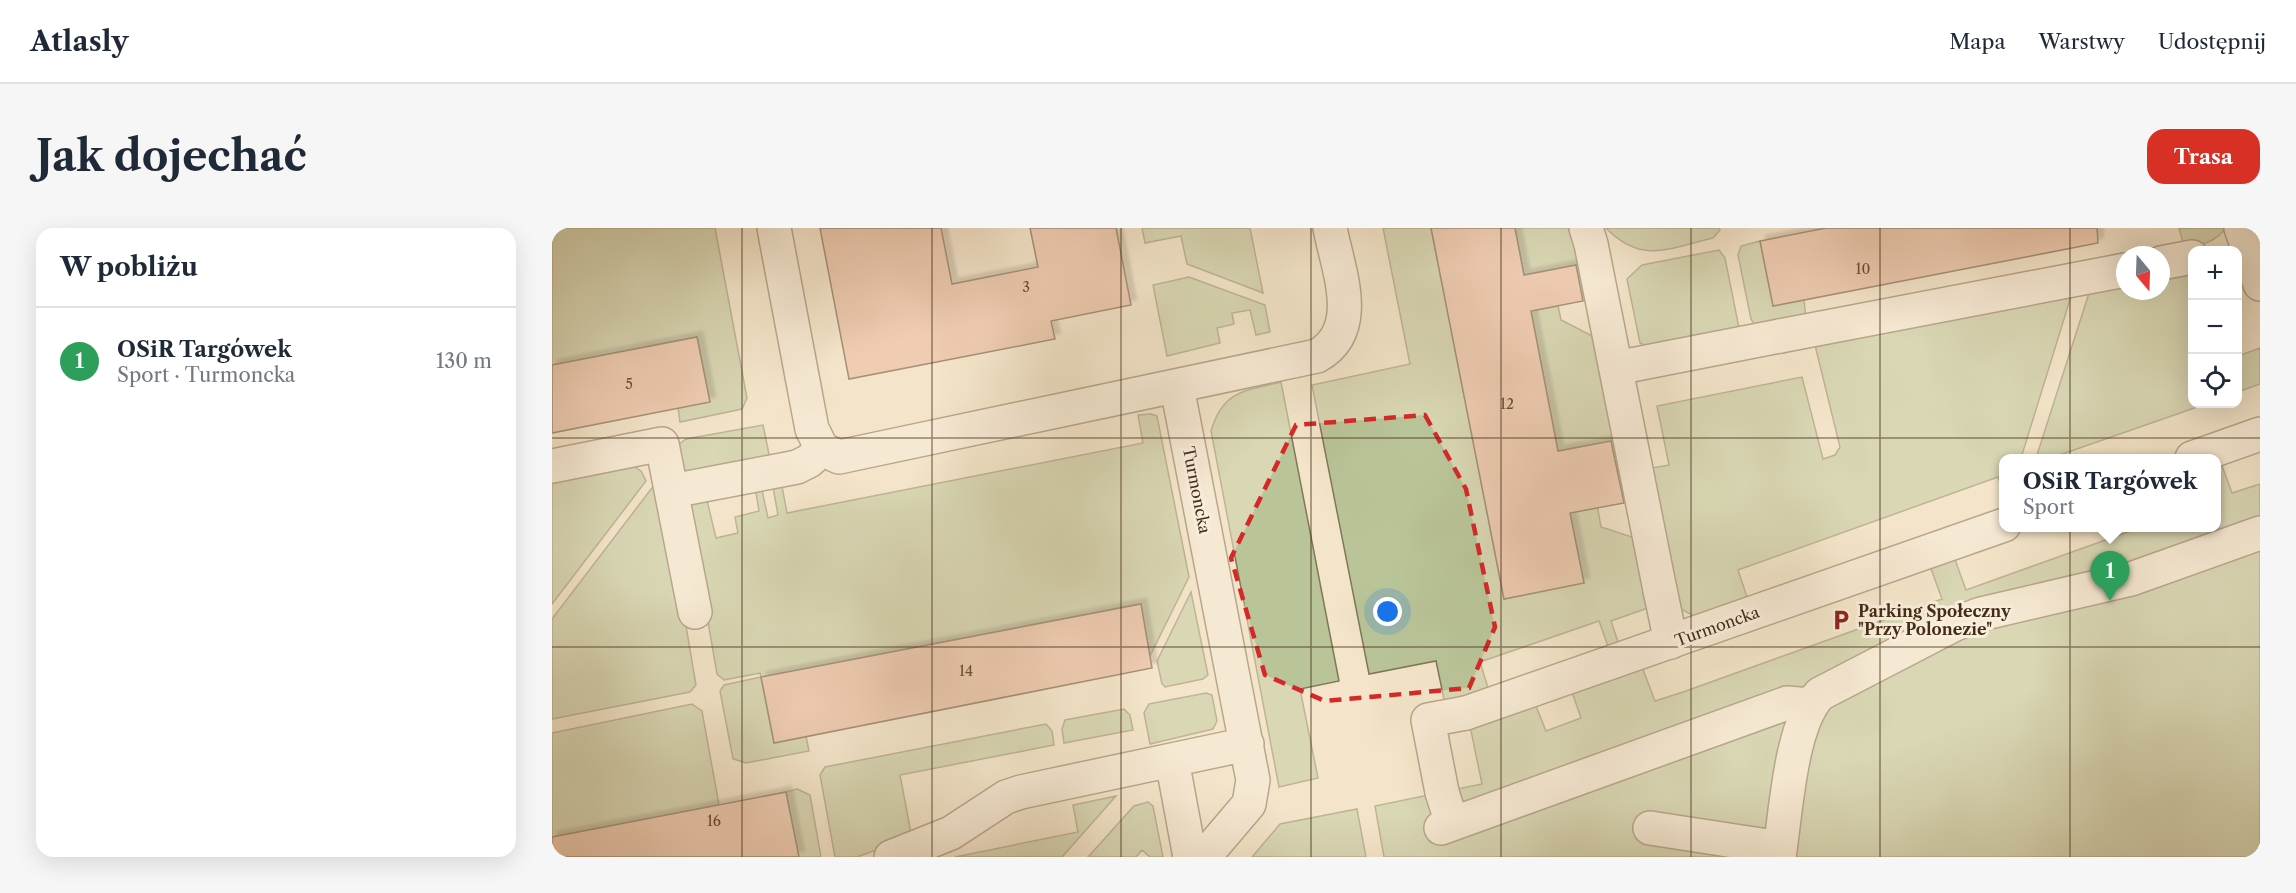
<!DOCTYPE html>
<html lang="pl">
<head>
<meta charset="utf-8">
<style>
	:root { --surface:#fff; --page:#f6f6f7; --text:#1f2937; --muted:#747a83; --line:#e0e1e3; --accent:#d93025 }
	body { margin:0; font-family:"Libre Caslon Text",serif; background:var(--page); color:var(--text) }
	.controls { position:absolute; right:18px; top:18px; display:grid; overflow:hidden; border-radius:12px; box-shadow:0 6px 24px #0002 }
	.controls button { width:54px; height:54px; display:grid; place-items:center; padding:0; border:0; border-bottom:2px solid var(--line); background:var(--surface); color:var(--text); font:30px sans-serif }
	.compass { position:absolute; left:1564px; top:18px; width:54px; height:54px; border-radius:50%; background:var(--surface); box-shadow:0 6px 24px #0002; rotate:161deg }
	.you { position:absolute; left:836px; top:384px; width:21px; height:21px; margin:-15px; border:4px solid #fff; border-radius:50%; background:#1a73e8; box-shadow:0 0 0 9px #1a73e833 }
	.badge { display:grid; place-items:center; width:39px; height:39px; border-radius:50%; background:var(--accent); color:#fff; font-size:20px; font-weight:700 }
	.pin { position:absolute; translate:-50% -50px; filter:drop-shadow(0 2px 3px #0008) }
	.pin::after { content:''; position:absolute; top:32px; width:21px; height:18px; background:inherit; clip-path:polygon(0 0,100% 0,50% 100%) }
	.popup { position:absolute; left:1447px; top:226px; width:222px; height:78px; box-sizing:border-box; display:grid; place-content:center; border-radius:12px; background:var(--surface); filter:drop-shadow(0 2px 4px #0005); font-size:20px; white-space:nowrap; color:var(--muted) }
	.popup b { font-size:22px; color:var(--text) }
	.popup::after { content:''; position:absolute; left:50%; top:100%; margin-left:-12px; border:12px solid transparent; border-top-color:var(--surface) }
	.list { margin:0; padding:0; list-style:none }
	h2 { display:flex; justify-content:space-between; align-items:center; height:78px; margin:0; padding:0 24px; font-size:26px }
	h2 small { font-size:20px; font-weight:400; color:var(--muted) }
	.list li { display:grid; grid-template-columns:39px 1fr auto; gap:18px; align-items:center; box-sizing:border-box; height:108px; padding:0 24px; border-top:2px solid var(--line) }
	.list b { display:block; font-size:22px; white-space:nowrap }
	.list p { margin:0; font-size:20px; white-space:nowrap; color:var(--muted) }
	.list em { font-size:20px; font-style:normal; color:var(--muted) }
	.icon { flex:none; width:33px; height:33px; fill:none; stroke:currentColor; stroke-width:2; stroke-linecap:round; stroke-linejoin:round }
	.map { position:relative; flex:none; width:1708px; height:629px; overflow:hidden; border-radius:18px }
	header { display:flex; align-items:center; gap:36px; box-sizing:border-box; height:84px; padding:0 30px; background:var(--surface); border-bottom:2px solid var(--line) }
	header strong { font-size:28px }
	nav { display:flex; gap:33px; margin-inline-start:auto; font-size:21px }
	.intro { display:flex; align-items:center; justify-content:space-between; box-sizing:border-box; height:144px; padding:0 36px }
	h1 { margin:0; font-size:42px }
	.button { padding:15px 27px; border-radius:18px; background:var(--accent); color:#fff; font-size:21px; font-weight:700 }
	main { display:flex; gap:36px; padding:0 36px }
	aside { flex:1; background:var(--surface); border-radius:18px; box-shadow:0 6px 24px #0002 }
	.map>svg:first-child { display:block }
</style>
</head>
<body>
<header>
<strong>Atlasly</strong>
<nav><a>Mapa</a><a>Warstwy</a><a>Udostępnij</a></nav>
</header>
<div class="intro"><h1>Jak dojechać</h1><a class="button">Trasa</a></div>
<main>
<aside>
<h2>W pobliżu<small></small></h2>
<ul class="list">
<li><span class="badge" style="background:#2e9e5b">1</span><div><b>OSiR Targówek</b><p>Sport · Turmoncka</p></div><em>130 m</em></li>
</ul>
</aside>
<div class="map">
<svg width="1708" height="629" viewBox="0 0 1708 629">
	<defs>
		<filter id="shadow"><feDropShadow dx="5.5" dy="-5.5" stdDeviation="1.5" flood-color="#0004"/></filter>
	</defs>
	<rect width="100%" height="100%" fill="#f4e5ca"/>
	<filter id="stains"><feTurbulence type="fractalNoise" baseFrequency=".00333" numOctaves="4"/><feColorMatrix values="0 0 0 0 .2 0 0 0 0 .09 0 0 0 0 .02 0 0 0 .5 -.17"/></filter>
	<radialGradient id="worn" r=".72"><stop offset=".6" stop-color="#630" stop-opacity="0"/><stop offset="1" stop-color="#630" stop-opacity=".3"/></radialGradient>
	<!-- green -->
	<path fill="#b9c599" stroke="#7f7957" stroke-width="1.5" d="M0,0H163L195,170L190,181L128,194L126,180L158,174L145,109L0,137Z
		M590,0H698L711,65L635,36L629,8L593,15Z
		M831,0H879L952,371L1032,355L1013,260L1041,254L1049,299L1086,311L1096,380L1059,393L1067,417L1057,421L1047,393L928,434L937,463L893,476L884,433L817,446L760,157L858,136Z
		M963,0H1021L1031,36L972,47Z
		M1054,0H1167L1168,2L1161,10C1117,20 1090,37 1054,0Z
		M1627,0H1674C1664,13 1647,21 1631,15Z
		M1208,13L1221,77L1252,72L1254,90L1203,98L1199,91L1186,27L1189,18Z
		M1167,22L1173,30L1187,100L1097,119L1088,115L1075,51L1090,37Z
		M1640,39V176H1654L1499,230H1484L1539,59L1573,52V63H1609V45Z
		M637,49L713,77L718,104L704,107L698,82L680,85L682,96L665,100L668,115L615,128L601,57Z
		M1521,62L1469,230H1452L1451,263L1446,249L1186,342L1196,372L1142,388L1125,379L1100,240L1117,237L1105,178L1250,149L1271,231L1283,227L1288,219L1262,113Z
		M1006,78L1009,92L1046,111L1065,212L1006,223L979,83Z
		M1708,120V156L1686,164V128Z
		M729,154L787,453L748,461L766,550L727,559L659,203C671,162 693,163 729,154Z
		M599,186L605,188L637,349L598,428L588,376L209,449L222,514L254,508L257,523L194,535L181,531L168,463L172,457L209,449L208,445L172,452L165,446L136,278L138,272L154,268L164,310L186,305L183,289L207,283L203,259L210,262L216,290L226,287L221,259L230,258L235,285L591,215L586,187Z
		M211,197L218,231L136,244L131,241L126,217L134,211Z
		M1669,235L1680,265L1708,256V629H832L823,578L930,556L918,498L984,478L994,503L1029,490L1020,464L1090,439L1103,473L1131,464L1390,371L1378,338L1402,329L1414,362L1587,300H1664L1665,237Z
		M79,236L89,243L94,253L0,376V249Z
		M106,252L110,256L144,457L138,464L0,491V391Z
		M639,364L656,447L651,451L613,459L610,456L605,433Z
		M654,465L660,467L665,493L661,501L598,516L592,485L597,476Z
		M140,476L150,483L167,577L0,609V505Z
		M572,481L578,487L581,502L512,515L510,501L513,492Z
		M494,496L500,503L502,517L348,547L359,605L355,611L305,629H283L268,547L273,539Z
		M245,561L258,567L269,629H238L246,627L234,564Z
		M564,568L510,629H403L526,604L521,577Z
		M596,574L601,578L611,629H598L590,622L584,629H536L582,578Z
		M805,581L814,629H700L728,596Z"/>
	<!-- building -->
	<path fill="#e9ad96" stroke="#452d15" stroke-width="1.5" filter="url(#shadow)" d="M268,0H389L400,56L486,39L478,0H564L579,77L499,93L503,111L297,151Z
		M879,0H963L972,47L1024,37L1031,73L979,83L1006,223L1059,213L1072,275L1018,285L1032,355L952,371Z
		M1274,0H1545L1546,15L1221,78L1208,13Z
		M145,109L158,174L0,205V137Z
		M589,376L600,440L222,515L209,449Z
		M234,564L247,629H0V609Z"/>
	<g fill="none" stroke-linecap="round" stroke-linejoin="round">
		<defs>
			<path id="pedestrian" d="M1064,140L1228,108
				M1108,362L1119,414
				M890,564L876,492L914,485"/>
			<path id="minor" d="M222,0L260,201L270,221L287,229L765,128C812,102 786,42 778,0
				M1034,0L1039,16L1108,362
				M1689,0L1708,56
				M1609,35L1640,29
				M1228,108L1573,42
				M625,159L701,552L697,576L652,629
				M1640,230L1708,206
				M0,238L110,216L143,384
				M120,263L245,239L257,233L270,221
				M914,485L1452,297
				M620,532L638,629
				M890,564L900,596
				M889,600L1235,475L1258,477
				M1098,600L1228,620
				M339,629L399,605L454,569L469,564L695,516
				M1227,629C1234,585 1238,497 1268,466L1403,396L1429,386L1579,351L1708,305"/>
		</defs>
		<!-- pedestrian casing -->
		<use href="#pedestrian" stroke="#715b42" stroke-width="36"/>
		<!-- minor casing -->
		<use href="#minor" stroke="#715b42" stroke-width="36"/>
		<!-- pedestrian -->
		<use href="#pedestrian" stroke="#f8eedd" stroke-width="33"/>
		<!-- minor -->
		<use href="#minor" stroke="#f8eedd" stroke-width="33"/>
	</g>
	<!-- marked area -->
	<path d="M0 0H1708V629H0ZM873,187L914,261L943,399L917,460L773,473L713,447L679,330L744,197Z" fill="#f4e5ca" fill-opacity=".55" fill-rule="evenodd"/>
	<path fill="none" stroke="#d62828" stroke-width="4.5" stroke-dasharray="12 8" stroke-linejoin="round" d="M873,187L914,261L943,399L917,460L773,473L713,447L679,330L744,197Z"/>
	<!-- grid -->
	<path fill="none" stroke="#452d15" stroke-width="1.5" stroke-opacity="0.55" d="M190,0V629M380,0V629M569,0V629M759,0V629M949,0V629M1139,0V629M1328,0V629M1518,0V629M0,210H1708M0,419H1708"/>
	<!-- icons -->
	<defs>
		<symbol id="parking-bare" viewBox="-9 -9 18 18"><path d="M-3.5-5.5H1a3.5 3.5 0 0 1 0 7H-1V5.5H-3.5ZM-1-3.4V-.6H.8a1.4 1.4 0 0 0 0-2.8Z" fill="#8f2418" stroke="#f8eedd" stroke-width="2.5" paint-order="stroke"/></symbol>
	</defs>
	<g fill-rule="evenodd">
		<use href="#parking-bare" x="1274" y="377" width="30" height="30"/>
	</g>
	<g text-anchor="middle" stroke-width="6" stroke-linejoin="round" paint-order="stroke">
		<!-- number labels -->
		<g font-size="14" fill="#6e4d35">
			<text x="1311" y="46">10</text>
			<text x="474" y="64">3</text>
			<text x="77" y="161">5</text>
			<text x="955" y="181">12</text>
			<text x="414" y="448">14</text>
			<text x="162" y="598">16</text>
		</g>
		<!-- street labels -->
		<g font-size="16" fill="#452d15" stroke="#f8eedd">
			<text transform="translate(645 262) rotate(79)" y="6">Turmoncka</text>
			<text transform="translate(1165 398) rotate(-20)" y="6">Turmoncka</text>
		</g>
		<!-- poi labels -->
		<g font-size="16" font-weight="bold" fill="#452d15" stroke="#f8eedd" text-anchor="start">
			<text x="1306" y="389">Parking Społeczny<tspan x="1306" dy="18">"Przy Polonezie"</tspan></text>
		</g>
	</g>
	<rect width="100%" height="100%" filter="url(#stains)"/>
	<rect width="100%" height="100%" fill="url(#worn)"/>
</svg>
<div class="controls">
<button>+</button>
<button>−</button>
<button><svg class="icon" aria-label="locate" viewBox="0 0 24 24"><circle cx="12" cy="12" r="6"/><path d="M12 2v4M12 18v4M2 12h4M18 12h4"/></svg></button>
</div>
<svg class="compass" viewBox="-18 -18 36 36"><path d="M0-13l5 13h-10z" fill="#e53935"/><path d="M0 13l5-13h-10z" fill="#747a83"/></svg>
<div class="you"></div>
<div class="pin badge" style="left:1558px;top:373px;background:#2e9e5b">1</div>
<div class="popup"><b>OSiR Targówek</b>Sport</div>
</div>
</main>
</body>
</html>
